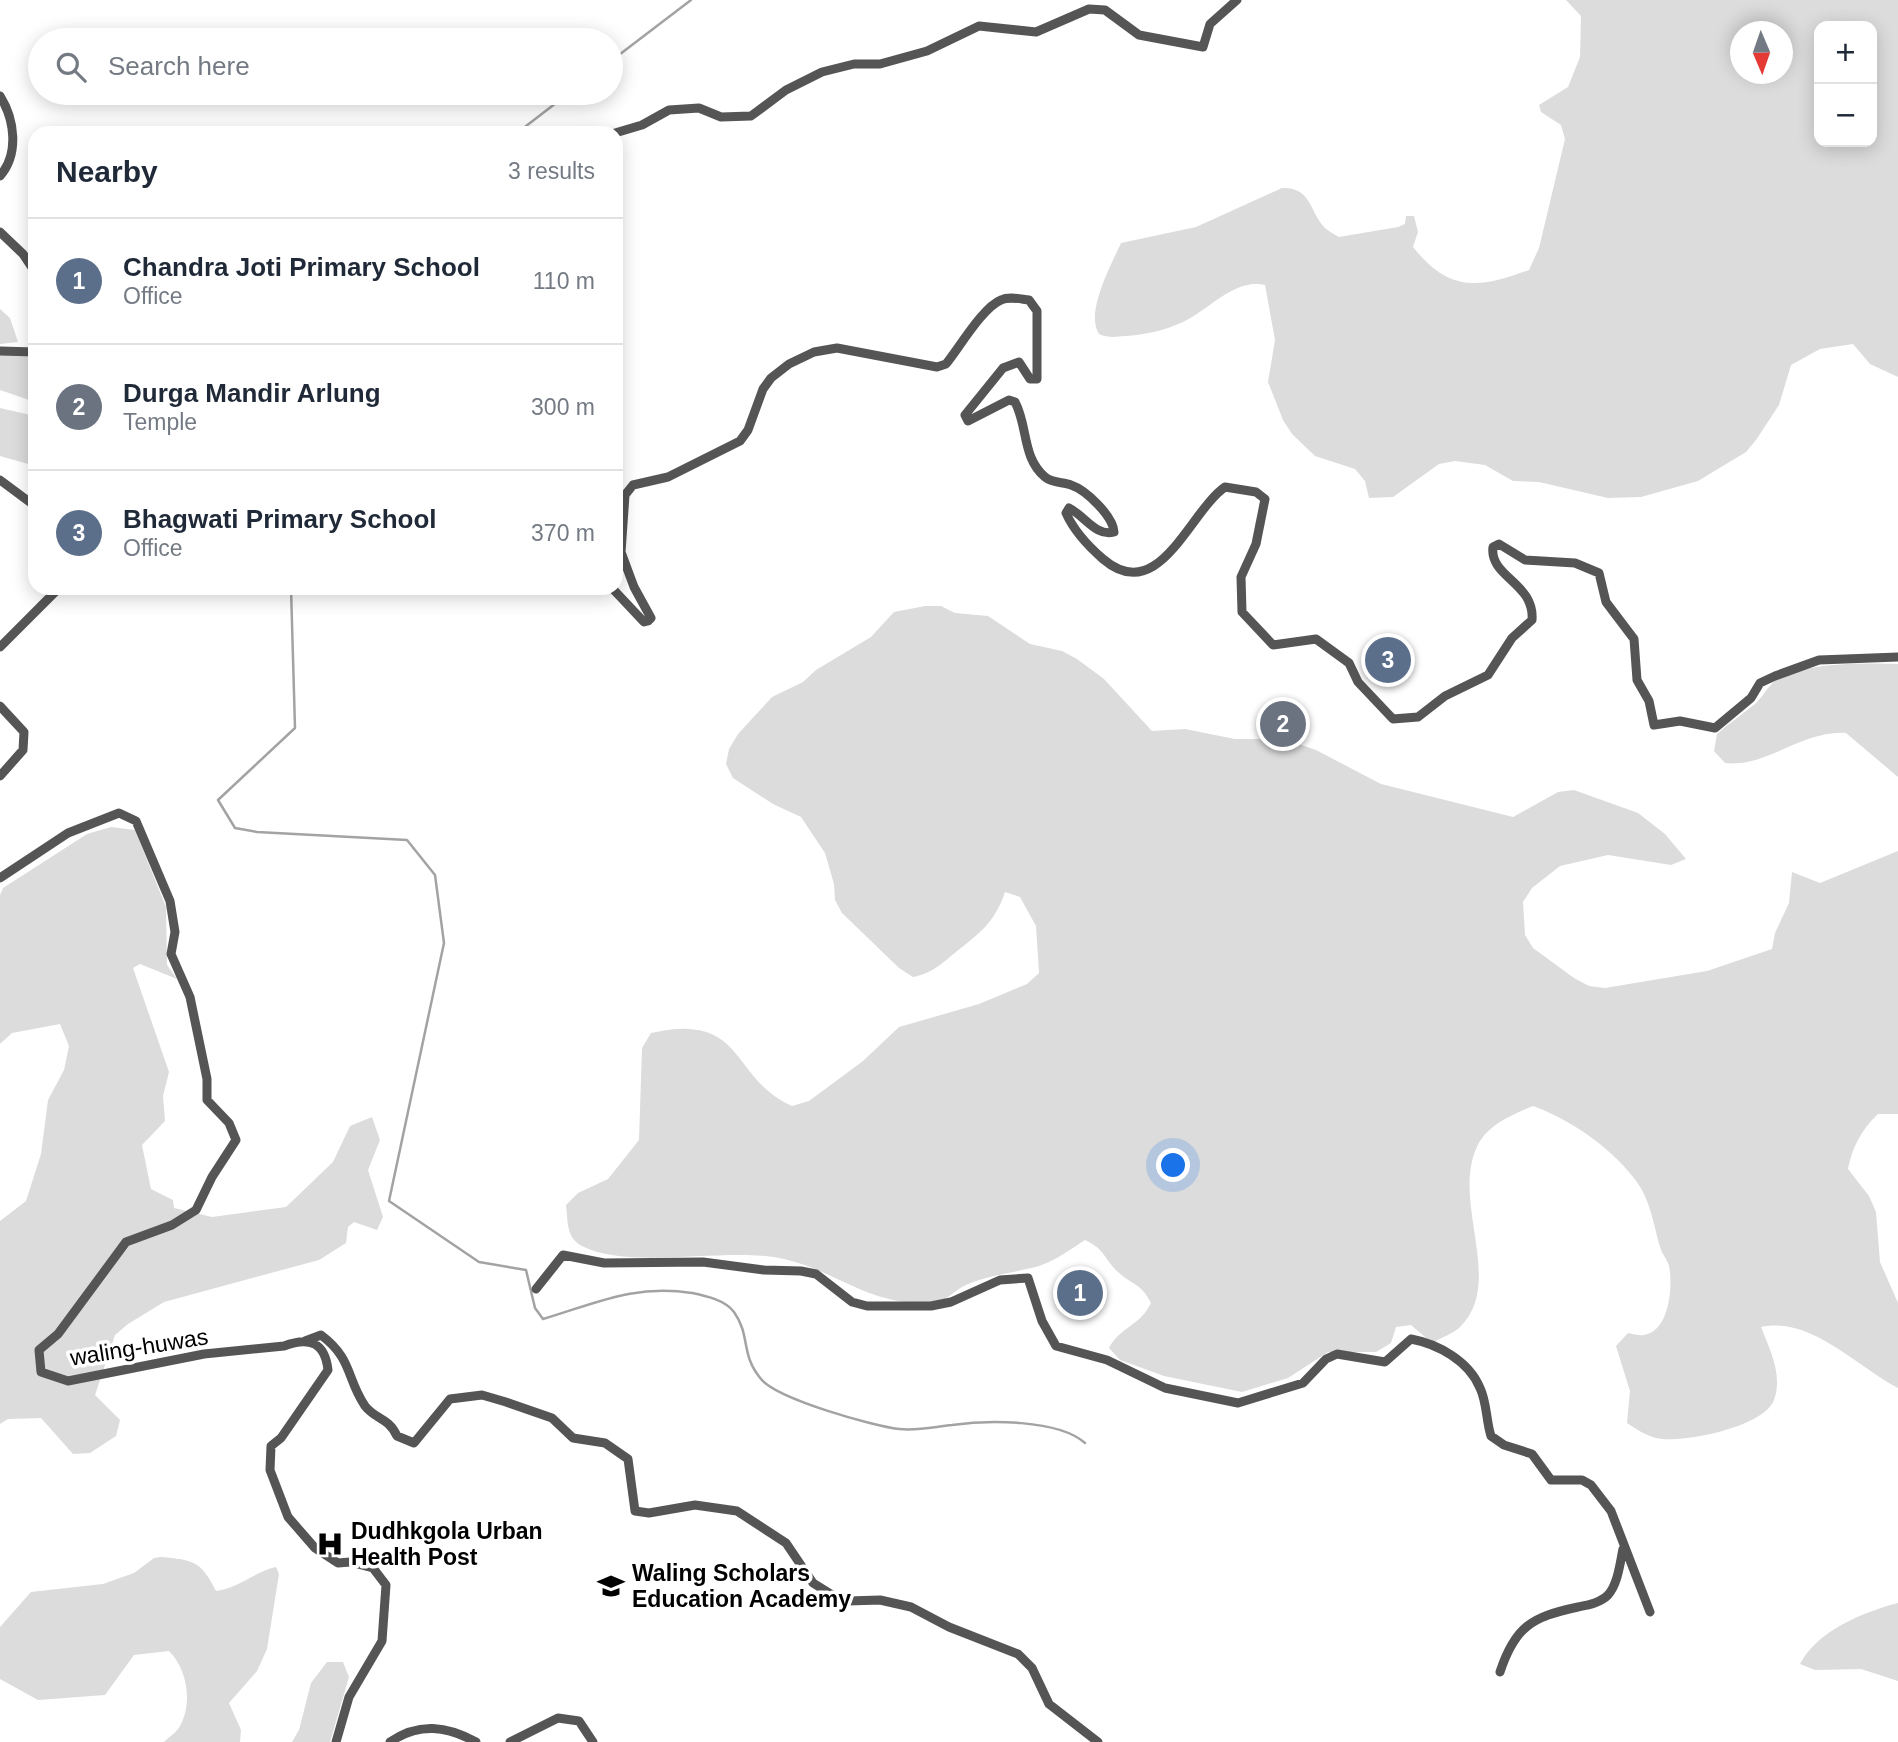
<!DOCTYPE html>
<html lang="en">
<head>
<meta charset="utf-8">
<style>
	:root { --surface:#fff; --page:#f6f6f7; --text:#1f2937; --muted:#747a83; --line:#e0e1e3; --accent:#0b8043 }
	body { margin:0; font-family:Helvetica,sans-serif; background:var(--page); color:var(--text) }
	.controls { position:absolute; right:21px; top:21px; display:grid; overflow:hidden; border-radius:14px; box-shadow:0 4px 18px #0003 }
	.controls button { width:63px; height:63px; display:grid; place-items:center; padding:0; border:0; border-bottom:2px solid var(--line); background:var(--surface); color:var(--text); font:35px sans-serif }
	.compass { position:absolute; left:1730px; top:21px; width:63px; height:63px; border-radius:50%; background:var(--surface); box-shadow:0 4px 18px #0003; rotate:178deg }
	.you { position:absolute; left:1174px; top:1166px; width:24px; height:24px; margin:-18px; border:5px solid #fff; border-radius:50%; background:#1a73e8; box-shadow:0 0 0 10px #1a73e833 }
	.badge { display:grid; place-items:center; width:46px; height:46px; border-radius:50%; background:var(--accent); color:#fff; font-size:23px; font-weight:700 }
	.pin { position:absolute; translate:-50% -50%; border:4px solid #fff; box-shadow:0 2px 7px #0006 }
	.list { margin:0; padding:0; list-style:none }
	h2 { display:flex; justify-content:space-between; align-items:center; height:91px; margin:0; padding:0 28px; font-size:30px }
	h2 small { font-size:23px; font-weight:400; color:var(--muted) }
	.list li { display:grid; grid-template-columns:46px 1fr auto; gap:21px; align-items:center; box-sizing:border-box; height:126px; padding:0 28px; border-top:2px solid var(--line) }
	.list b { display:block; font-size:26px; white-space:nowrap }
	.list p { margin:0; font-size:23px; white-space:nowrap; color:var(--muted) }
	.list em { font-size:23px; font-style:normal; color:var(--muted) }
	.icon { flex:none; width:38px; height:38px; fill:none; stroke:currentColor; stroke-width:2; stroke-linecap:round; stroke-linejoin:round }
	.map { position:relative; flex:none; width:1898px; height:1742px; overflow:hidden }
	.search { position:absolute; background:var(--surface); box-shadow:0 4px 18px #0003; left:28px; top:28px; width:595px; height:77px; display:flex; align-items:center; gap:18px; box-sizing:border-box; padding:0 24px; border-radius:38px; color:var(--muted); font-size:26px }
	.panel { position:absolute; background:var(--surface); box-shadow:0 4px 18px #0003; left:28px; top:126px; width:595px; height:469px; border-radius:21px }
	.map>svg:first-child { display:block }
</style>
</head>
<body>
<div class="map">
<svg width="1898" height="1742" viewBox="0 0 1898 1742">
	<rect width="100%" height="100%" fill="#fff"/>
	<!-- green -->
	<path fill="#dcdcdc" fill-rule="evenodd" d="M1566,0H1898V377L1870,364L1853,344L1820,349L1791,365L1779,405L1756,440L1746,452L1698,481L1641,497L1608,498L1539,482L1513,481L1485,465L1455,461L1439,464L1393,497L1369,498L1365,481L1355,469L1315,456L1292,434L1283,420L1268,382L1275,340L1265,285C1234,278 1209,310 1183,322C1166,330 1144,335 1125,336C1116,337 1108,338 1099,334C1085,313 1111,265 1121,243L1196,227L1282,188C1311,187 1309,210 1324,227C1328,231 1334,234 1339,237L1398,227L1405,224L1406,216H1414L1418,232L1413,247C1449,292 1478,289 1529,270L1539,248L1565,139L1561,125L1541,112L1539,105L1568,87L1580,57L1581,16ZM1819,26H1872V142H1819ZM1741,32H1783V74H1741Z
		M0,309L10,318L18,342L0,344Z
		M0,353L35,355V402L0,390Z
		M0,408L35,416V466L0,456Z
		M925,606H941L955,613L988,616L1030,644L1062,651L1077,659L1104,679L1152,731L1185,729L1235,739H1284L1316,750L1381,784L1513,817L1558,792L1574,790L1638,813L1665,834L1686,859L1671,865L1608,855L1560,866L1532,888L1523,902L1525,935L1533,948L1574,978L1589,986L1605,988L1707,971L1772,949L1775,933L1789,903L1792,872L1820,883L1898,851V1114H1878C1862,1129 1852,1147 1848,1169L1869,1196L1876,1212L1880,1262L1898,1303V1388C1857,1367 1811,1316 1761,1327C1770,1350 1783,1375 1774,1400C1764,1427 1682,1444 1656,1438C1645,1435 1636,1429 1627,1423L1630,1391L1616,1346L1628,1333C1633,1334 1640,1336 1644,1335C1670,1331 1673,1285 1669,1266C1667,1259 1662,1254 1660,1247C1653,1222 1650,1197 1633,1177C1609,1146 1569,1119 1533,1106C1514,1114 1491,1123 1480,1141C1447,1197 1507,1281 1460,1327C1453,1334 1440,1338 1432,1343L1411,1325L1396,1327L1391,1343L1376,1352H1328L1288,1378L1242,1392L1164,1376L1120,1360L1109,1348C1120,1327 1140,1326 1151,1303C1141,1283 1132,1285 1118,1272C1104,1259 1105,1249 1085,1240C1071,1249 1055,1261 1039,1266C1015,1273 984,1275 962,1287C950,1294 944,1303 930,1303C867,1305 839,1272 784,1259C729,1246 630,1271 582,1246C566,1238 568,1221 566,1205L578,1193L608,1179L639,1140L642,1048L651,1033C746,1011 730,1079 792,1106L809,1101L863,1061L899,1027L979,1004L1027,984L1039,973L1036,926L1020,897L1005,892C995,922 980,933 956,952C941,964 933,973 913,977L899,968L842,913L835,900L834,884L825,853L801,817L773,804L733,778L726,764L729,749L738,734L772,697L803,682L816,670L871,637L894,612Z
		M1898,664V777L1846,733C1802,730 1766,768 1725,763L1714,751L1717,734C1729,723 1743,714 1755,704C1763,697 1767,687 1776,680C1803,662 1866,663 1898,664Z
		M111,827L135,830L166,907L167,965L177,979L140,964L133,968L169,1072L163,1096L165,1121L142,1145L151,1189L173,1200L174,1208L212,1217L286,1207L333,1162L350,1126L372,1117L380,1140L368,1170L383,1217L377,1230L354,1222L348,1227L346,1243L319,1260L164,1302L128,1324L115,1335L95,1395L120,1420L116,1436L90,1453L73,1454L41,1418L8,1419L0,1424V1221L26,1201L41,1154L48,1100L64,1070L69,1046L60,1024L12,1033L0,1044V895L3,888L87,834Z
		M161,1557C194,1560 201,1561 216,1591C239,1588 254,1572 276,1567L279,1574L267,1649L257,1671L229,1703L241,1730L240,1742H164C169,1737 177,1732 180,1726C193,1702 187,1669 169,1651L134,1655L105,1695L38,1700L0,1679V1627L31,1592L103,1584L134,1573L154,1558Z
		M1898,1603V1681L1861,1669L1815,1670L1800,1664C1817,1631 1863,1612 1898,1603Z
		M327,1662H343L349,1677L330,1742H292L299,1730L311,1683Z"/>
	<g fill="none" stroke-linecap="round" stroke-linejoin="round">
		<!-- stream -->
		<path stroke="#a3a3a3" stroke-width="2.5" d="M611,61L691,0
			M517,133L569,93
			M291,588L295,728L218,800L235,828L257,832L407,840L435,875L444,943L389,1201L479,1262L526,1270L535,1308L543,1319C597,1303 634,1284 692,1293C706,1296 725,1300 734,1312C751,1336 740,1354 761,1379C777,1399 873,1426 899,1429C918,1431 933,1427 952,1425C987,1420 1058,1419 1085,1443"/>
		<!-- street -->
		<path stroke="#555" stroke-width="9" d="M0,96C15,120 19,154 0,176
			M615,133L642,125L669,110L699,108L721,117L751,116L786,90L822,72L854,64H880L927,51L979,26L1036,32L1089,9L1105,10L1139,35L1203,47L1210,24L1237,0
			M0,232L23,254L35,272
			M0,351L35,352
			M0,480L35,506
			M612,588L644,622L648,621L651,618L634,587L621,552L625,495L633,485L668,477L740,441L748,430L763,389L771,378L789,364L814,352L837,348L937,367L946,364C959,348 983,307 1001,300C1009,296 1020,299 1029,300L1037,311V379H1030L1019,362L1003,368L965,415L968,421L1009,400L1015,402C1028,426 1022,458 1045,477C1052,483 1063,482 1071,485C1086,490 1113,516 1114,532C1096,537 1085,516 1069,508L1066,513C1074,531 1088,546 1103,559C1159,607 1189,512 1225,487L1256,492L1265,499L1256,544L1241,577L1242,612L1273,645L1316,639L1349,663L1358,682L1393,719L1418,717L1445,696L1488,675L1512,638L1532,620C1535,583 1489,577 1493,547L1499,544L1525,560L1575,563L1599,573L1606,602L1634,639L1637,680L1649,701L1654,725L1680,721L1715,728L1751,698L1760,683L1775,676L1819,660L1898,657
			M0,647L59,588
			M0,706L24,732L23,750L0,776
			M0,878L68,833L119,813L136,821L170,901L175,932L171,954L190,997L207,1079V1100L229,1123L236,1140L212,1177L196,1210L172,1225L126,1242L58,1334L39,1350L41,1372L68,1381L204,1354L284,1346C310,1336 325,1343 328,1370L281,1438L271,1446L270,1470L288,1517L315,1548L338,1563L350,1562L373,1568L386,1585L382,1641L349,1697L336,1742
			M536,1289L563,1255L604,1263L703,1262L764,1270L801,1271L816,1274L852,1302L867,1306H931L951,1302L1000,1280L1028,1278L1042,1321L1056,1346L1107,1360L1165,1388L1238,1403L1303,1383L1326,1359L1337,1354L1385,1362L1411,1339C1438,1344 1469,1361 1480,1388C1487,1402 1486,1421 1491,1436L1504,1445L1532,1454L1551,1480H1582L1591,1485L1611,1511L1650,1612
			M305,1341L321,1335C353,1359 346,1378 365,1406C376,1420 388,1417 397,1436L414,1443L450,1399L482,1395L506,1402L552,1418L573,1438L605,1443L628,1459L635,1511L649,1513L695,1505L737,1511L786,1543L813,1583L834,1596L848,1601L880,1600L911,1607L949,1627L1018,1654L1032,1668L1049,1704L1098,1742
			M1500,1672C1515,1627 1531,1617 1578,1607C1588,1605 1600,1603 1608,1595C1618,1584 1620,1563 1623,1549
			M390,1742C419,1722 447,1726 476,1742
			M510,1742L558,1718L579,1721L593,1742"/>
	</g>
	<!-- icons -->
	<defs>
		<symbol id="hospital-bare" viewBox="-9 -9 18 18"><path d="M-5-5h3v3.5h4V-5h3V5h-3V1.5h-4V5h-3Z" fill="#000" stroke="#fff" stroke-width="2.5" paint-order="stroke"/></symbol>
		<symbol id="school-bare" viewBox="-9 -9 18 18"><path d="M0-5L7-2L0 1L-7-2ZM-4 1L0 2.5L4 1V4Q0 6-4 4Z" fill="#000" stroke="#fff" stroke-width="2.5" paint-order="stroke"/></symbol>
	</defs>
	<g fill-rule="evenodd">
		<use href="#hospital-bare" x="311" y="1525" width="38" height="38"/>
		<use href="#school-bare" x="592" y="1567" width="38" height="38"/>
	</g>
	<g text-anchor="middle" stroke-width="7" stroke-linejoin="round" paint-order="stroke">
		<!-- street labels -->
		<g font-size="23" fill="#000" stroke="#fff">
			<text transform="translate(139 1347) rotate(-9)" y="8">waling-huwas</text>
		</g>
		<!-- poi labels -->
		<g font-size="23" font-weight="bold" fill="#000" stroke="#fff" text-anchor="start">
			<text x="351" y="1539">Dudhkgola Urban<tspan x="351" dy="26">Health Post</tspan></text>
			<text x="632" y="1581">Waling Scholars<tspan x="632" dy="26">Education Academy</tspan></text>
		</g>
	</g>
</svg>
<div class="controls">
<button>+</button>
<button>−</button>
</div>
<svg class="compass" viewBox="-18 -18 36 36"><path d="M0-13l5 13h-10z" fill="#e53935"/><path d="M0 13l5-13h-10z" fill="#747a83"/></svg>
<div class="you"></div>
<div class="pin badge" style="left:1080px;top:1293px;background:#5c6f8a">1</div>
<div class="pin badge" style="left:1283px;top:724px;background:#6b7280">2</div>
<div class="pin badge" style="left:1388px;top:660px;background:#5c6f8a">3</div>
<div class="search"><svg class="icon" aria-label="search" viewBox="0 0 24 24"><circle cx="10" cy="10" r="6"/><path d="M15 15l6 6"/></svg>Search here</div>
<section class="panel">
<h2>Nearby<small>3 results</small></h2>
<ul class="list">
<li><span class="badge" style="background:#5c6f8a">1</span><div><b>Chandra Joti Primary School</b><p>Office</p></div><em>110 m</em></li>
<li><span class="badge" style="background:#6b7280">2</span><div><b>Durga Mandir Arlung</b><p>Temple</p></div><em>300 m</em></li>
<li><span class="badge" style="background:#5c6f8a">3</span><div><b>Bhagwati Primary School</b><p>Office</p></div><em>370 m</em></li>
</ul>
</section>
</div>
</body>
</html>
